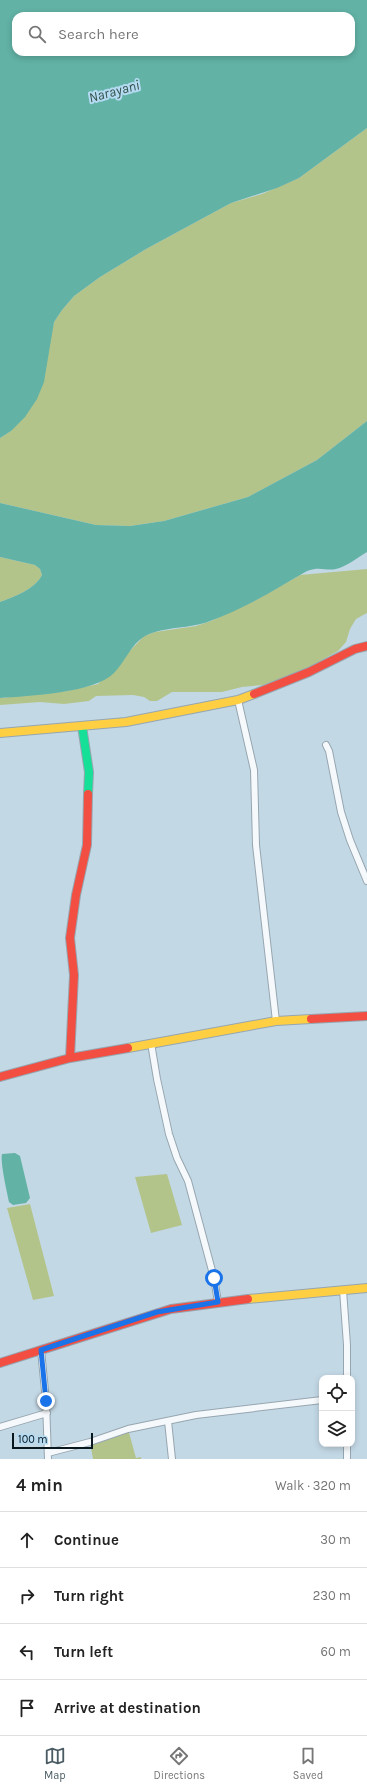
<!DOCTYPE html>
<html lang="en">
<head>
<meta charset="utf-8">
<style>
	:root { --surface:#fff; --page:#f6f6f6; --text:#222; --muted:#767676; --line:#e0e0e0; --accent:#4a5b64 }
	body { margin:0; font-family:Karla,sans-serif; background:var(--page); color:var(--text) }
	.controls { position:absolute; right:12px; bottom:12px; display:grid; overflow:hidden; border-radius:8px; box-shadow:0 2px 6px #0003 }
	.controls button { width:36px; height:36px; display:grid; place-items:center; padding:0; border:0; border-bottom:1px solid var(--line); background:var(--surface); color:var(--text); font:20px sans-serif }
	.scale { position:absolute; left:12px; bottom:10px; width:81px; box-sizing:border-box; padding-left:4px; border:2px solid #09171f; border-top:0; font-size:11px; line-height:14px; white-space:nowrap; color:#09171f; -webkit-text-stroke:3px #b5dbf3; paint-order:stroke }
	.stop { position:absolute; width:12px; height:12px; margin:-9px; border:3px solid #1a73e8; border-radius:50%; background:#fff }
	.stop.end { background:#1a73e8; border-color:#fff; box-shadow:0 1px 4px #0008 }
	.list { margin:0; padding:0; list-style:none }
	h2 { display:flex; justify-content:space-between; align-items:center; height:52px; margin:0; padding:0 16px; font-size:17px }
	h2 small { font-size:13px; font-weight:400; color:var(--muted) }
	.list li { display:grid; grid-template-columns:26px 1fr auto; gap:12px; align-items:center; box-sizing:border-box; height:56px; padding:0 16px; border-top:1px solid var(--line) }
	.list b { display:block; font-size:15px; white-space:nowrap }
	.list em { font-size:13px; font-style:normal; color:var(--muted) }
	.icon { flex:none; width:22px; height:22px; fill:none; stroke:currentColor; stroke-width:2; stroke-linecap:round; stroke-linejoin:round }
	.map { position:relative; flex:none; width:367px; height:1459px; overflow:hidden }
	.search { position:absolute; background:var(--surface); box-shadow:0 2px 6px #0003; left:12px; right:12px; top:12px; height:44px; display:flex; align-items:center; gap:10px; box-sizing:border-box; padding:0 14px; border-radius:12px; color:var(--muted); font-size:15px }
	.sheet { height:276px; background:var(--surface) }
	nav { display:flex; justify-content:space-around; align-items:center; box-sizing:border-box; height:56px; border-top:1px solid var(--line); background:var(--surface); font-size:11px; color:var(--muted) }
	nav a { display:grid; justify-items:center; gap:2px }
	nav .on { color:var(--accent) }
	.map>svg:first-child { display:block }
</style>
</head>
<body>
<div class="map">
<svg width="367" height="1459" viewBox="0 0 367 1459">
	<rect width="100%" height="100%" fill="#c3d8e5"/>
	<!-- green -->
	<path fill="#b3c48b" d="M367,128V421L317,460L248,497L164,521L130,526L96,525L0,503V438L11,431L48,348L54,322L62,310L74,296L100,277L146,249L231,203L262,194L299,178Z
		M0,557L35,565L40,569L42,575C35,589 14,597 0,602Z
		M367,569V613L356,619L350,629L346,642L338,651L306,669L263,685L242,687L222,692H172L157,701H150L144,697L133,695L96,696L89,701L64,704L40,702L0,705V698L67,691L98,684L144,636L155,632L196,626L211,621L254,601L300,575Z
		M167,1174L182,1225L151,1233L135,1177Z
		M30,1204L54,1296L33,1300L7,1208Z
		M128,1429L136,1458L141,1457V1459H93L90,1442Z"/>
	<!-- water -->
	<path fill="#62b2a6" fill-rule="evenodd" d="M0,0H367V128L299,178L277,188L231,203L146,249L100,277L74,296L62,310L54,322L44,382L37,399L25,417L11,431L0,438ZM16,16H351V52H16Z
		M367,421V552C357,558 347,566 336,569C325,571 320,566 307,571C276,589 244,609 210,621C190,629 165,626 145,636C131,644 125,662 114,673C95,693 28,696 0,698V602C14,597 35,589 42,575L40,569L35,565L0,557V503L96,525L130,526L164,521L248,497L317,460Z
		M15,1153L20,1156L30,1198L26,1203L13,1205L9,1202C7,1192 0,1162 2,1154Z"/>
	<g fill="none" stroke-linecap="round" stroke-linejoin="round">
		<defs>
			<path id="street" d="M238,700L254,770L256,845L276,1021
				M326,745L329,751L341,812L350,840L367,881
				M151,1043L157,1079L169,1134L177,1158L188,1181L214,1278L218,1302
				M343,1290L347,1345V1378
				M41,1350L46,1401L48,1459
				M168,1421L172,1459
				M0,1427L47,1413
				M48,1453L90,1442L128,1429L196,1415L322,1400
				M347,1459V1444"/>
			<path id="fast" d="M82,726L89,772L88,794"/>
			<path id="slow" d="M0,733L126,722L238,700L254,694
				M128,1048L276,1021L311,1019
				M248,1299L367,1288"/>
			<path id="jam" d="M254,694L309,672L355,649L367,646
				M311,1019L367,1016
				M70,1058L74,975L70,938L76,895L87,845L88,794
				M0,1077L70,1058L128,1048
				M0,1363L171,1309L248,1299"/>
		</defs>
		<!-- street casing -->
		<use href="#street" stroke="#96a6b0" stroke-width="8"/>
		<!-- fast casing -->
		<use href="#fast" stroke="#96a6b0" stroke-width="10"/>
		<!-- slow casing -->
		<use href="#slow" stroke="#96a6b0" stroke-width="10"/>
		<!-- jam casing -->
		<use href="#jam" stroke="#96a6b0" stroke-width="10"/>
		<!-- street -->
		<use href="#street" stroke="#f6f9fb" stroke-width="6"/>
		<!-- fast -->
		<use href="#fast" stroke="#16e098" stroke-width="8"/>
		<!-- slow -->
		<use href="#slow" stroke="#ffcf43" stroke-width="8"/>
		<!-- jam -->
		<use href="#jam" stroke="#f24e42" stroke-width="8"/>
	</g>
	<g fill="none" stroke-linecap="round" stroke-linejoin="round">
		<!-- route -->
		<path stroke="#1a73e8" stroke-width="5" d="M46,1401L41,1350L157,1312L218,1302L214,1278"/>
	</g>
	<g text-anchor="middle" stroke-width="4" stroke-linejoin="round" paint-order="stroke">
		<!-- water labels -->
		<g font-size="14" font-style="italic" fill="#32524a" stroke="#b5dbf3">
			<text transform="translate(114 91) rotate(-15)" y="5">Narayani</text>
		</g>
	</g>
</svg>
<div class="controls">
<button><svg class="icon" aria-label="locate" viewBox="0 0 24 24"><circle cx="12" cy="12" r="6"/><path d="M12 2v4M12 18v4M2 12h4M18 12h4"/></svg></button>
<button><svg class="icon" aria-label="layers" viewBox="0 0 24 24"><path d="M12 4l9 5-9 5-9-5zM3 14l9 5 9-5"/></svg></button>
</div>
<div class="scale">100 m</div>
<div class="stop" style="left:214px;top:1278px"></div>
<div class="stop end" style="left:46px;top:1401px"></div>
<div class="search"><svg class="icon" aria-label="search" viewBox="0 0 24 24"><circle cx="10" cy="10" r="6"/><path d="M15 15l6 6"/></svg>Search here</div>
</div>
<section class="sheet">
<h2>4 min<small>Walk · 320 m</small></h2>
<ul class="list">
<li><svg class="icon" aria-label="ahead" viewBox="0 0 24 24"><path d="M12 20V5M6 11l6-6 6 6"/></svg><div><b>Continue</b></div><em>30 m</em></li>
<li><svg class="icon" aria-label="right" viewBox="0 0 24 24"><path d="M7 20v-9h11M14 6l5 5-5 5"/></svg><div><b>Turn right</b></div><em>230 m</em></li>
<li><svg class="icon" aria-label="left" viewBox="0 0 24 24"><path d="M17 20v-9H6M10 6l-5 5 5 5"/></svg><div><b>Turn left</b></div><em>60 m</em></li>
<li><svg class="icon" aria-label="arrive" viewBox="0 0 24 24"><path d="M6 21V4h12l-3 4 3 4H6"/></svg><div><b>Arrive at destination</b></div></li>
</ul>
</section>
<nav>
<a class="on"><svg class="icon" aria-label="map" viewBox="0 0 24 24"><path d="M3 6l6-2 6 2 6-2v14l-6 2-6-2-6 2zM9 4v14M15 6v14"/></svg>Map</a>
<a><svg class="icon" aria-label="directions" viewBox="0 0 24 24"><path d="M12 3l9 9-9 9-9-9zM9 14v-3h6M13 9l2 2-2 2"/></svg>Directions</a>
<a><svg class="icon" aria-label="saved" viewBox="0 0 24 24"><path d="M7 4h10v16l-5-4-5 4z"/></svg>Saved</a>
</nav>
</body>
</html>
